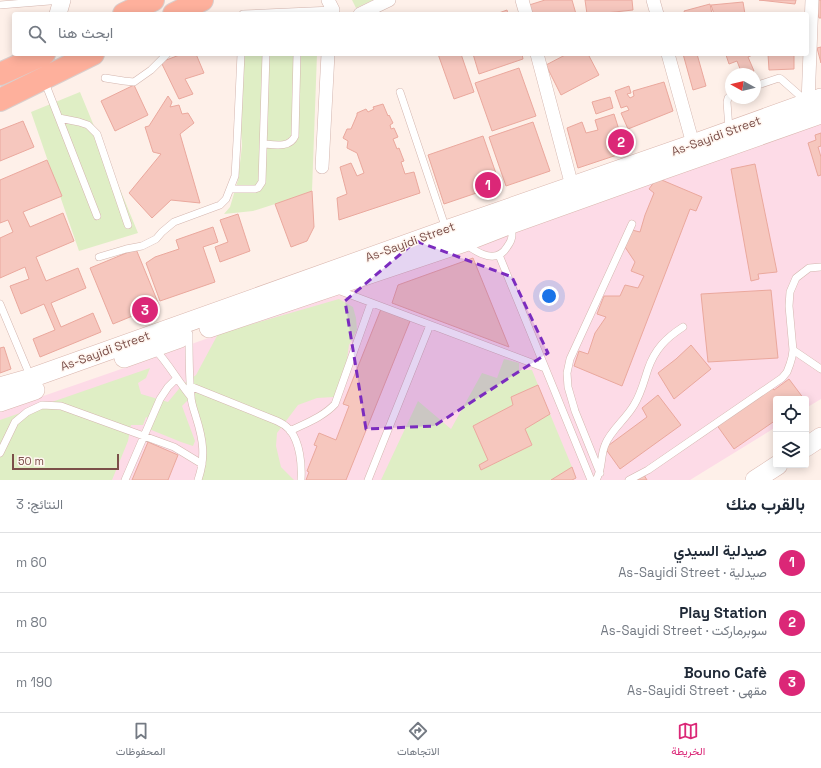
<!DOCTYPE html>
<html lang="ar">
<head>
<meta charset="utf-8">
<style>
	:root { --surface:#fff; --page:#f2f2f3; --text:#1f2937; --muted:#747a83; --line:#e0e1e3; --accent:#db2777 }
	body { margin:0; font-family:"Space Grotesk",Vazirmatn,sans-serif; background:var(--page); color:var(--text); direction:rtl }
	.controls { position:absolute; right:12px; bottom:12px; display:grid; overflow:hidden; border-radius:4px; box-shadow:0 2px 10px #0003 }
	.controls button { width:36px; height:36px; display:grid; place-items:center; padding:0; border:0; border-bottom:1px solid var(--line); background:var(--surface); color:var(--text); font:20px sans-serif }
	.compass { position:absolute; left:725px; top:68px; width:36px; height:36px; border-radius:50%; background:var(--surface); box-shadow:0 2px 10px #0003; rotate:278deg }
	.scale { position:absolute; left:12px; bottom:10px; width:107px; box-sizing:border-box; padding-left:4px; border:2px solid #7b4f49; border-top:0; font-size:11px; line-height:14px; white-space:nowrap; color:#7b4f49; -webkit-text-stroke:3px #fff6f0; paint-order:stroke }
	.you { position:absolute; left:549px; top:296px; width:14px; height:14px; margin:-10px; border:3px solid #fff; border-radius:50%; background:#1a73e8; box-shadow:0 0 0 6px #1a73e833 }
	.badge { display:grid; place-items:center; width:26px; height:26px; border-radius:50%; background:var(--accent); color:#fff; font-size:13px; font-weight:700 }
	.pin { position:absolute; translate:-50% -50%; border:2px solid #fff; box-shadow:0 1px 4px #0006 }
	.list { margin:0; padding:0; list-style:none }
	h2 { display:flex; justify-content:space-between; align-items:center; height:52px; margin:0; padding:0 16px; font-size:17px }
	h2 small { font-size:13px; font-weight:400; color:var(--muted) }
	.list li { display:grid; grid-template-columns:26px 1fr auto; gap:12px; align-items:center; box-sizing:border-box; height:60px; padding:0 16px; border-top:1px solid var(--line) }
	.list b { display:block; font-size:15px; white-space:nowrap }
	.list p { margin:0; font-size:13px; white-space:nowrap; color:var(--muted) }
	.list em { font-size:13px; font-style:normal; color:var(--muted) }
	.icon { flex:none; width:22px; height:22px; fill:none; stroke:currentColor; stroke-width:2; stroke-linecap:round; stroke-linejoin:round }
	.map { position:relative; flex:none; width:821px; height:480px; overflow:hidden; direction:ltr }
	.search { position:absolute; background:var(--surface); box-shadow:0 2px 10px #0003; left:12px; right:12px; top:12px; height:44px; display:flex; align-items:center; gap:10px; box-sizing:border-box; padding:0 14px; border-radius:4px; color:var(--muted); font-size:15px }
	.sheet { height:232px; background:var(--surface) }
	nav { display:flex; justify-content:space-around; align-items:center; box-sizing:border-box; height:56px; border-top:1px solid var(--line); background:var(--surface); font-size:11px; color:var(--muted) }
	nav a { display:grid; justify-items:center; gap:2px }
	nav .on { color:var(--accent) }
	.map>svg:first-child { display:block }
</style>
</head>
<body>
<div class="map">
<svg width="821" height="480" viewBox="0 0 821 480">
	<rect width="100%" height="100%" fill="#fef0e9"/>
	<!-- medical -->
	<path fill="#fddbe7" d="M821,119V399L806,408V399H776V427L690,480H0V411L130,366Z"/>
	<!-- green -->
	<path fill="#dfeec5" d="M352,0H373L356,8Z
		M239,54H317L312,191L275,204L253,211L224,214L230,207L238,180L242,146L237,65Z
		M80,92L138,233L79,251L31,112Z
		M339,299L353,307L356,318L357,330L349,345L346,366L334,397L317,398L298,405L277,433L276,446L281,467L294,480H198L203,465L205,438L195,403L190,398L182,406L195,441L193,446L181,442L149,429L152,420L146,417L143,425H131L128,441L112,480H0V420L150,368L146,378L138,383L141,394L168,402L183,384L196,375L218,334Z
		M504,359L519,363V370H532L538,385L511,397L513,405L473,426L488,460L479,465L481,470L532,445L525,429L550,414L572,467L551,480H381L418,401L451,429L482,373L497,378Z"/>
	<!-- building -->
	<path fill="#f6c7be" stroke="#eaa89d" d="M545,0H572L576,14H529L526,6Z
		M585,0H632L633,10L596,14H587Z
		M759,0H796L795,4Z
		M814,0H821V18H819Z
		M743,2L745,14H714L711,5Z
		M710,4L712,14H685L684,11Z
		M507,10L508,14H496Z
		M821,47V63L817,48Z
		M182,54H196L204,73L185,79L193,94L179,99L161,62Z
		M438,54H461L474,92L454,99Z
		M473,54H522L523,59L479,74Z
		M567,54H588L599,75L561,95L546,65Z
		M683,54H697L706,86L693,90Z
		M728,54H755L748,57L754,71L742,74L737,61L729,64L726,55Z
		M768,54H794V69L769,70Z
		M519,68L536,116L492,131L475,83Z
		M664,82L673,111L628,129L621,113L629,110L627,106L621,108L615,91L629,86L631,93L627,94L630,98L634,96L633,91Z
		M134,85L148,115L115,131L101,101Z
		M168,96L172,102L170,107L179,105L182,114L188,113L194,123L180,134L200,203L171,200L152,218L129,193L161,154L153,152L145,127L149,126Z
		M610,97L613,108L596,114L592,102Z
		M383,104L388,116L389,115L393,123L390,125L391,129L394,128L398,137L393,139L397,149L399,148L404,161L401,162L405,174L414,172L420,193L339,220L337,198L347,194L340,167L351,163L357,176L364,173L357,153L347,148L348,141L343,138L347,129H351L357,115V113L366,109L368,112L374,109L373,107Z
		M614,114L626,152L578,168L567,128L582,122L586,133L598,130L595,120Z
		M23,121L34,147L0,161V130Z
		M533,122L550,171L506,186L489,137Z
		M821,133V146L818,147L821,157V175L818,176L808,143L816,140L815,135Z
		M483,136L500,185L444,204L428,155Z
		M47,160L62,196L23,212L30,227L63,213L74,241L36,257L46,281L78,268L86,288L51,303L61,327L93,313L101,332L40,357L33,339L55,330L44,304L21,314L10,286L29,279L25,267L0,278V238L13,232L8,220L0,223V180Z
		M755,164L777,272L758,274L759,279L751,281L731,169Z
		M657,178L702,197L696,211L690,209L622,386L574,366L579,351L588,354L595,333L606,317L597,314L604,296H620L625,285L638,288L644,276L631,271L635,262L625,247L632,230L640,232L645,215L654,193L649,189Z
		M312,191L314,227L307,241L291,247L275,204Z
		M238,214L250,251L220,262L215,247L228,242L220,220Z
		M213,227L218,242L203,247L215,282L160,301L146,263L155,257L179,249L176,240Z
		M136,249L159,305L113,324L90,268Z
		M473,258L509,347L392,303L398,285Z
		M771,290L778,358L708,362L701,294Z
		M381,309L410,321L346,480H306L309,472L307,471L317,446L314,445L319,433L336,440L349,406L343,404Z
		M691,345L711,369L674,399L658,373L676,359Z
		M4,347L11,369L0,373V348Z
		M789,379L804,399H776V420L734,449L716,424L771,386L774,390Z
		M538,385L550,414L525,429L532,445L481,470L479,465L488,460L473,426L513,405L511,397Z
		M658,395L681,425L620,469L605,448L647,417L642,408Z
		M148,442L178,455L168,480H132Z
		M572,467L576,478L572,480H551Z
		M644,475L647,480H637Z"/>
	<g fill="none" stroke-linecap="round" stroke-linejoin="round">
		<defs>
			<path id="service" d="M0,5L62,0
				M243,14L333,10
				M105,78L124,81L134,82L151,70L167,54
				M44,80L97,216
				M755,86L779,78L781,79L806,101
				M400,92L446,229
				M59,118L79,122L88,125L97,134L128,225
				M729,129L727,102L728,98L731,95
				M264,144C275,145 290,148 295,136L297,54
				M231,189H255L258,188L262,182L266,54
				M466,244C478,254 497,264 507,247C510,243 512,239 512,235C512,231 511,228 511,225
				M499,255L591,480
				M99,257L126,249L142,246L156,239L162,232L174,222L220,205L226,199L235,176L237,141L241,54
				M335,289L545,368
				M0,304L31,378
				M189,334C189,355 189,376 191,396C191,403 194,410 196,417C203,439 206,457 198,480
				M154,348C168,363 178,381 191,397
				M793,350L821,369
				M190,386L277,421C282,423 286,426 290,430C300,443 302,464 301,480
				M290,431C306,423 323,417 335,404L371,303
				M0,453L15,422L27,412L42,405L61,406L174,447L202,464
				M600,473L575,411L568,387L567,373L570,359L632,224
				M125,480L160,399L168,387L176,379
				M368,480L430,325
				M596,480C603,468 600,457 605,445C610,431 626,419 634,405C641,394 644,381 648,369C655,349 666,338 683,327
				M629,480L648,470L782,378L787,372L790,364L792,357L793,350L789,306L790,292L796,278L809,268L821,267"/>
			<path id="minor" d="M328,0L333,10L332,14
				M522,0L526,14
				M653,0L657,14
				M360,14L389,0
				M537,54L572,186
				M668,54L693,144
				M808,103L812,0
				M322,167L328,54"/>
			<path id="tertiary" d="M58,14L62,0"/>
			<path id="secondary" d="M209,328L465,242L511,224L662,170L821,114
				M124,358L180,338
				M0,387L31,378L446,230L693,144L821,98
				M0,402L35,390
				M806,447L821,437
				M755,480L778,465"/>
			<path id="trunk" d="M124,14L153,0
				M174,14L202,0
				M0,74L44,54
				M0,100L93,54"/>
		</defs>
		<!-- service casing -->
		<use href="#service" stroke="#d4b6af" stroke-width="8"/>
		<!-- minor casing -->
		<use href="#minor" stroke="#d4b6af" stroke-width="14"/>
		<!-- tertiary casing -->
		<use href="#tertiary" stroke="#d4b6af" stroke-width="18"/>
		<!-- secondary casing -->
		<use href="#secondary" stroke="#dab7af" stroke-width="20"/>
		<!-- trunk casing -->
		<use href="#trunk" stroke="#dacecc" stroke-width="24"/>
		<!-- service -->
		<use href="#service" stroke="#fff" stroke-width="7"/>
		<!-- minor -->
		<use href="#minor" stroke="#fff" stroke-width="13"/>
		<!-- tertiary -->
		<use href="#tertiary" stroke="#fff" stroke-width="17"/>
		<!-- secondary -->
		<use href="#secondary" stroke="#fff" stroke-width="19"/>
		<!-- trunk -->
		<use href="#trunk" stroke="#feb09c" stroke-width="22"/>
	</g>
	<!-- marked area -->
	<path fill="#7b2cbf" fill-opacity="0.2" stroke="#7b2cbf" stroke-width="3" stroke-dasharray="8 5" stroke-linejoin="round" d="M416,241L512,277L548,353L434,426L366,429L345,301Z"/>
	<g text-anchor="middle" stroke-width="3" stroke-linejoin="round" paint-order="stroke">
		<!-- street labels -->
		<g font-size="12" fill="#7b4f49" stroke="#fff6f0">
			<text transform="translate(716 136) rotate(-20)" y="4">As-Sayidi Street</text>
			<text transform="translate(410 242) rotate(-20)" y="4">As-Sayidi Street</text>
			<text transform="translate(105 351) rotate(-20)" y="4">As-Sayidi Street</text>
		</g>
	</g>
</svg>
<div class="controls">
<button><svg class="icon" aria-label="locate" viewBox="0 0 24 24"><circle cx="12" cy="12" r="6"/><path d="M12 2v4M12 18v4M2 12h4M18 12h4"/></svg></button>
<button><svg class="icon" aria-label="layers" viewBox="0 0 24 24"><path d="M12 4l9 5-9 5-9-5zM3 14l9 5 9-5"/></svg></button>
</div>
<svg class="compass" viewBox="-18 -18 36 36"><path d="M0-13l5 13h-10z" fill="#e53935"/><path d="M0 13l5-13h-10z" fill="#747a83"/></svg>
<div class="scale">50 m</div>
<div class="you"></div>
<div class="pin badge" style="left:488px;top:185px">1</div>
<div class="pin badge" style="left:621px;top:142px">2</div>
<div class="pin badge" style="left:145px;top:310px">3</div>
<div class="search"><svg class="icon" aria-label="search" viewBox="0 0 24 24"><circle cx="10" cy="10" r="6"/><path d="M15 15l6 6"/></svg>ابحث هنا</div>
</div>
<section class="sheet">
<h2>بالقرب منك<small>النتائج: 3</small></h2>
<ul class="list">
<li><span class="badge">1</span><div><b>صيدلية السيدي</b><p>صيدلية · As-Sayidi Street</p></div><em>60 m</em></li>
<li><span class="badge">2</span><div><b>Play Station</b><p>سوبرماركت · As-Sayidi Street</p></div><em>80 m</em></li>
<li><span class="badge">3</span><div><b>Bouno Cafè</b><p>مقهى · As-Sayidi Street</p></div><em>190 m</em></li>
</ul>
</section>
<nav>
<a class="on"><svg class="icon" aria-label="map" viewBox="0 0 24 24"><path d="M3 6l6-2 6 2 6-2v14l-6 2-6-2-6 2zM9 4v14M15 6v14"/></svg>الخريطة</a>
<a><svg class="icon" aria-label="directions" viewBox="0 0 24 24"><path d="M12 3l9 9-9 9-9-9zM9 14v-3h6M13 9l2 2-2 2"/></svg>الاتجاهات</a>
<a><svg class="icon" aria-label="saved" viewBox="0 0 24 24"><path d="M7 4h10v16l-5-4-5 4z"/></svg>المحفوظات</a>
</nav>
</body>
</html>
